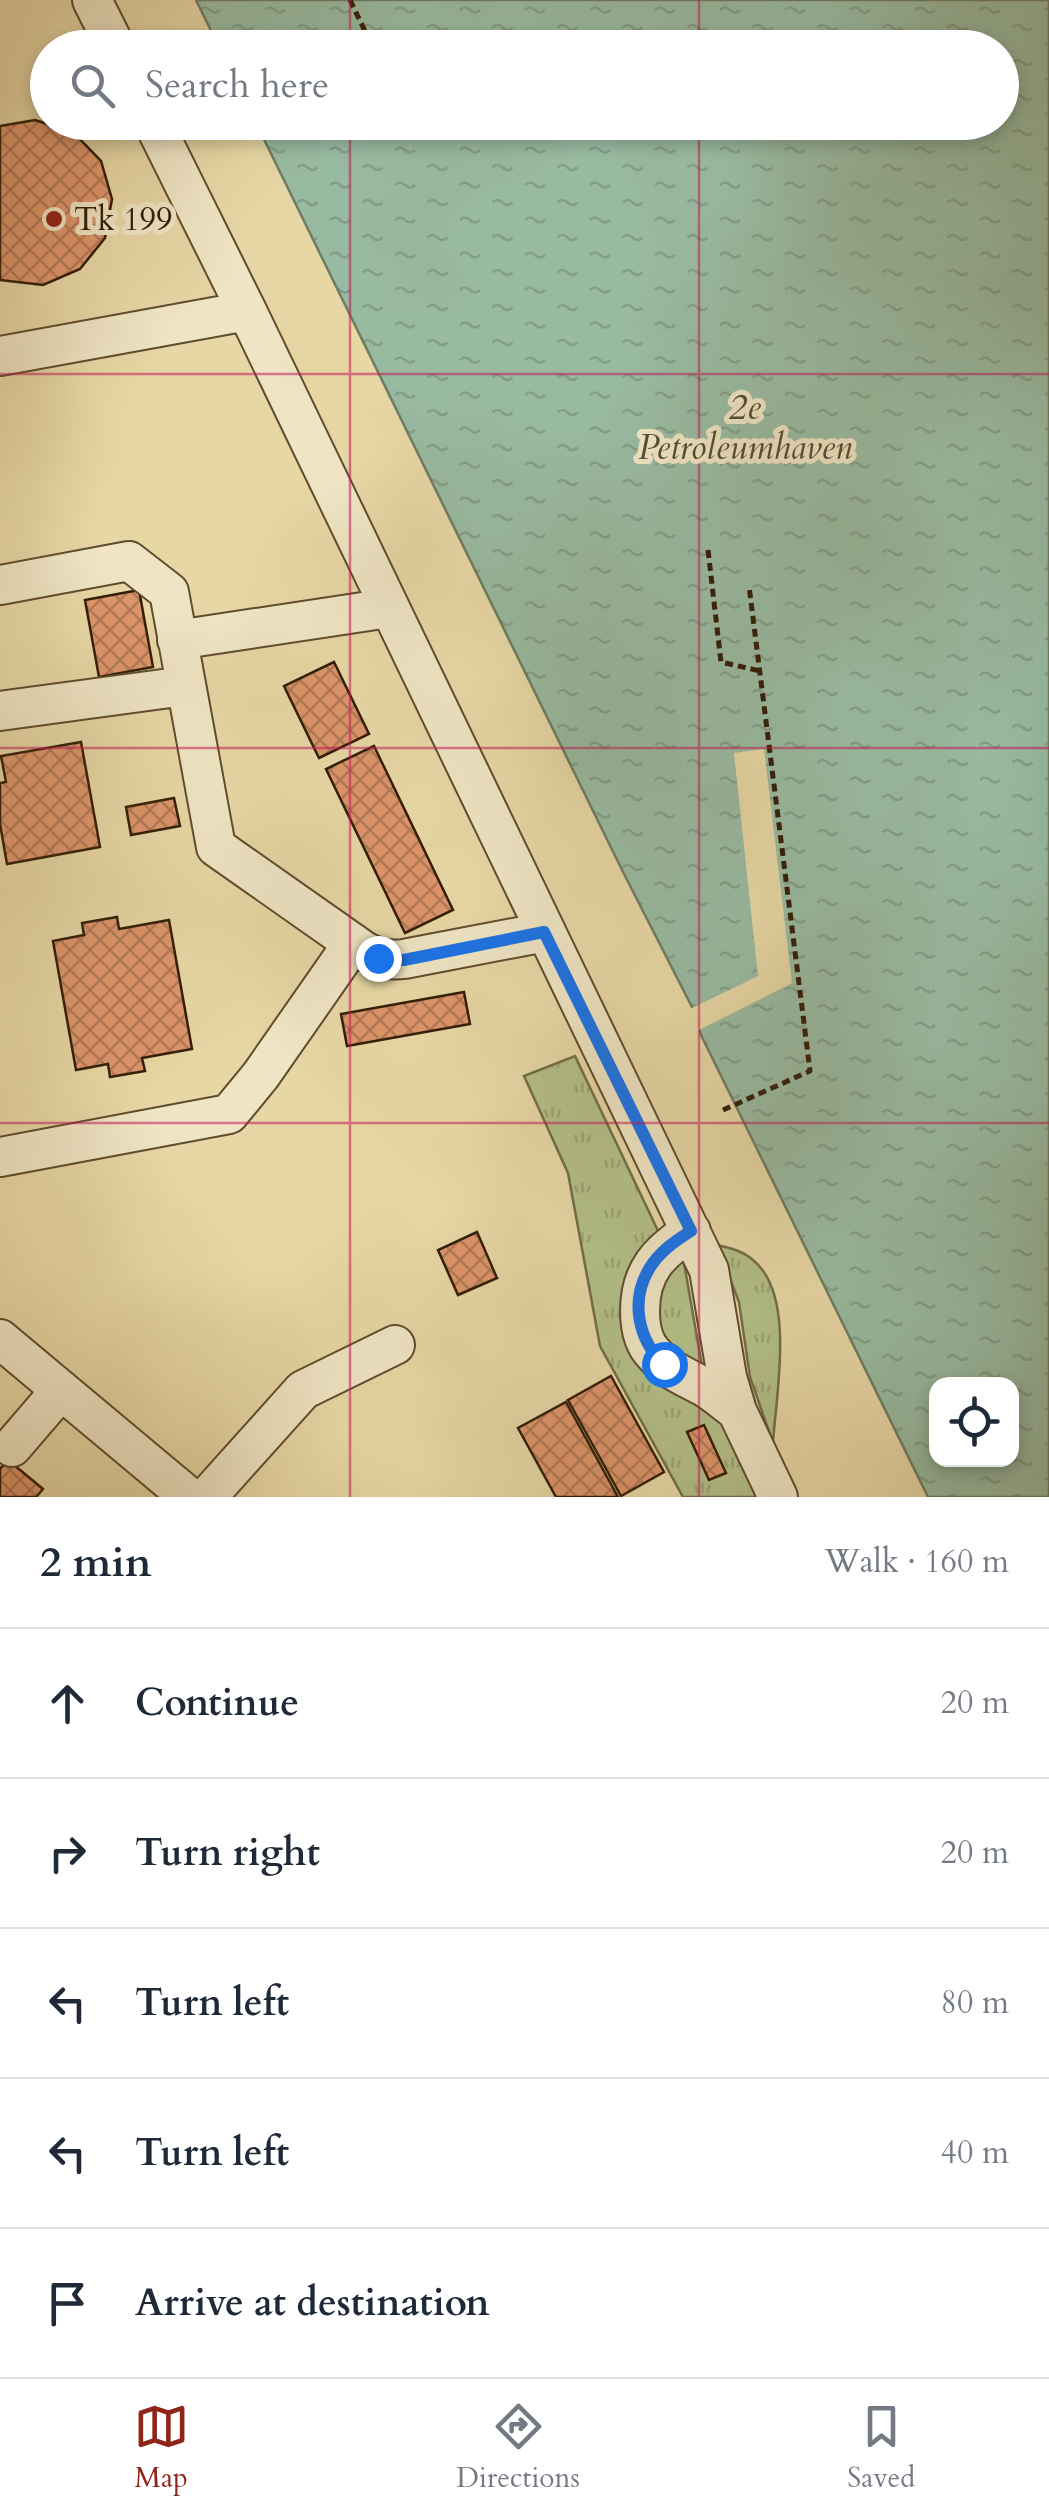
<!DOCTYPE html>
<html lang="en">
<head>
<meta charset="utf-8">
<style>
	:root { --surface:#fff; --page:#f2f2f3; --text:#1f2937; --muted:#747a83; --line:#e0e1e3; --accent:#8f2418 }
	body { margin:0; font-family:Cardo,serif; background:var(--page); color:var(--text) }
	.controls { position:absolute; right:30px; bottom:30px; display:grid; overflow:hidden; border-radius:20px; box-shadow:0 5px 15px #0003 }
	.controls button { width:90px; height:90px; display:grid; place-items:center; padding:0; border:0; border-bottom:2px solid var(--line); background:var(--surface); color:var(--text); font:50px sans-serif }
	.stop { position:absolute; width:30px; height:30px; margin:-22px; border:8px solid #1a73e8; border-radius:50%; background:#fff }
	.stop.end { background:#1a73e8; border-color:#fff; box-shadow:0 2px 10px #0008 }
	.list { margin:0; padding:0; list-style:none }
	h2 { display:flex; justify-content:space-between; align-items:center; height:130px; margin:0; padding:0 40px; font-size:42px }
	h2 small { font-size:32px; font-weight:400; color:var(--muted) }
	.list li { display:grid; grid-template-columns:65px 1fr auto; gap:30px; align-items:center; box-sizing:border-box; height:150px; padding:0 40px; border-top:2px solid var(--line) }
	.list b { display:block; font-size:38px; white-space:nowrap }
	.list em { font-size:32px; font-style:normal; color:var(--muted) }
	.icon { flex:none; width:55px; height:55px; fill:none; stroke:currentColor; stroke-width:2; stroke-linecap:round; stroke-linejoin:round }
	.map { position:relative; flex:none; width:1049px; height:1497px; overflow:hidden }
	.search { position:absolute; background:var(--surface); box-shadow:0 5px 15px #0003; left:30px; right:30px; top:30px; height:110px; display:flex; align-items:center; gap:25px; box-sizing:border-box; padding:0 35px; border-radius:55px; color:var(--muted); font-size:38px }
	.sheet { height:880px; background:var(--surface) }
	nav { display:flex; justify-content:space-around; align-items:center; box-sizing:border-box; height:140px; border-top:2px solid var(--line); background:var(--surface); font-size:28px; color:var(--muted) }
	nav a { display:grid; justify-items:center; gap:5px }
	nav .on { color:var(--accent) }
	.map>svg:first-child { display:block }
</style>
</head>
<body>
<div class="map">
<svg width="1049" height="1497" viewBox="0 0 1049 1497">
	<defs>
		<pattern id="grass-tufts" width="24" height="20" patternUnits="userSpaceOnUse" patternTransform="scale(2.5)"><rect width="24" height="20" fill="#b3bf88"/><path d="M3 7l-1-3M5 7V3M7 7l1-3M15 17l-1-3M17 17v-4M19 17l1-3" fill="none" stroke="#9aa474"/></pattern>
		<pattern id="water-ripples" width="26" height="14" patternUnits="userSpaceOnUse" patternTransform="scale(2.5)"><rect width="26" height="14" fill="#98baa1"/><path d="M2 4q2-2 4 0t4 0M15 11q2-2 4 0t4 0" fill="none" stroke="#839f89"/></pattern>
		<pattern id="building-cross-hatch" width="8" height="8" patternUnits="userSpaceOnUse" patternTransform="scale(2.5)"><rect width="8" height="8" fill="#dd956b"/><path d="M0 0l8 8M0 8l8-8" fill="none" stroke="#b47956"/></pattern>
	</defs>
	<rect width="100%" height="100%" fill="#e7d7a5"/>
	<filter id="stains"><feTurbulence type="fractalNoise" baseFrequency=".002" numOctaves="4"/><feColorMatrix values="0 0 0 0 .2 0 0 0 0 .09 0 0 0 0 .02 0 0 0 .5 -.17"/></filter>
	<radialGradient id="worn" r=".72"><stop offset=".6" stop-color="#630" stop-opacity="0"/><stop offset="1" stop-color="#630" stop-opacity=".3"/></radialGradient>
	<!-- grass -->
	<path fill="url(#grass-tufts)" stroke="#726e47" stroke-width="2.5" d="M575,1056L659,1233L623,1292L717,1411L763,1497H683L600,1346L568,1173L524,1076Z
		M717,1245C730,1248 743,1251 753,1260C796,1295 776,1393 773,1443L750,1377L739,1302Z
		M682,1260L684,1263L702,1366L662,1343L655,1283Z"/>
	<!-- water -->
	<path fill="url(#water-ripples)" stroke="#6f7c63" stroke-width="2.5" fill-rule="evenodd" d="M196,0H1049V1497H928L701,1035L695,1013L622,870L256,123L1002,122V48L219,47ZM936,1384H1012V1460H936Z"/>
	<!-- pier -->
	<path fill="#e7d7a5" d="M764,749L792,983L695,1032L688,1010L758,976L734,753Z"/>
	<!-- building -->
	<path fill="url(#building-cross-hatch)" stroke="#321e06" stroke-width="2.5" d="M35,120L73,132L101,161L112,199L105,238L80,269L43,285L0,280V126Z
		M139,590L153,667L99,677L85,600Z
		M334,662L369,734L319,758L284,686Z
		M81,742L100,847L7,864L0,824V783L6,782L1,756Z
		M374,746L453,910L405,933L326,769Z
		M174,798L180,826L131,835L126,807Z
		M117,917L119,929L169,920L192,1049L142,1058L145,1071L110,1077L108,1064L76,1070L53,941L84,935L82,923Z
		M464,992L470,1024L347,1046L341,1014Z
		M477,1232L497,1278L458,1295L438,1250Z
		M611,1376L664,1472L621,1496L568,1400Z
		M566,1402L618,1497H556L518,1428Z
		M704,1425L726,1473L709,1480L687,1432Z
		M8,1460L43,1489L36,1497H0V1469Z"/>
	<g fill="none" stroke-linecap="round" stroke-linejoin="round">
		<defs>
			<path id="minor" d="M92,0L116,48
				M153,122L247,311L709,1270L727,1377L737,1411L778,1497
				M0,356L247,311
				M0,585L129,561L169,592L216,847L364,951C378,958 388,961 404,959L545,932
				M177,640L389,608
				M0,711L185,686
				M0,1157L229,1114L261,1075L353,943
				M691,1231C659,1252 640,1271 640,1311C640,1326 643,1343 654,1354C667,1370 688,1378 706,1388C717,1395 726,1403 737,1411
				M0,1339L189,1497
				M12,1447L61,1390
				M207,1497L303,1390L395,1345"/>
		</defs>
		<!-- minor casing -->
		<use href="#minor" stroke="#5f4c2e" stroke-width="42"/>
		<!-- path -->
		<path stroke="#321e06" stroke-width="5" stroke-dasharray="8 5" stroke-linecap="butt" d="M350,0L373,48
			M708,550L721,662L760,671
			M723,1110L810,1071L749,586"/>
		<!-- minor -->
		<use href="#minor" stroke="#efe5c4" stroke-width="38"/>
	</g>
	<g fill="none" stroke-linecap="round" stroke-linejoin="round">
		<!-- route -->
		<path stroke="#1a73e8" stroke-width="12" d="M378,958L390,960H404L544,932L691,1231C675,1241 659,1252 649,1269C630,1301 638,1340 664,1364"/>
	</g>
	<!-- grid -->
	<path fill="none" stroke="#c2185b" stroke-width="2.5" stroke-opacity="0.55" d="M350,0V48M699,0V48M350,122V1497M699,122V1497M0,374H1049M0,748H1049M0,1123H1049"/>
	<!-- markers -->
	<circle fill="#8f2418" stroke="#efe5c4" stroke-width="4" cx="54" cy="219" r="10"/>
	<g text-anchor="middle" stroke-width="10" stroke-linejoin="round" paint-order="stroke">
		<!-- poi labels -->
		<g font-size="32" fill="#321e06" stroke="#efe5c4" text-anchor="start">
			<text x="74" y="230">Tk 199</text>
		</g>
		<!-- water labels -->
		<g font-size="35" font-style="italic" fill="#514d34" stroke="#efe5c4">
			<text x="745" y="419">2e<tspan x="745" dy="40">Petroleumhaven</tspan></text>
		</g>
	</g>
	<rect width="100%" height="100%" filter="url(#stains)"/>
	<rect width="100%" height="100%" fill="url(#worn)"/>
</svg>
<div class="controls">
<button><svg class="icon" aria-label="locate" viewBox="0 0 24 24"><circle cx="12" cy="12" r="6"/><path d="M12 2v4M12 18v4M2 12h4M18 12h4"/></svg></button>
</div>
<div class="stop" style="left:664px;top:1364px"></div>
<div class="stop end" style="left:378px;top:958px"></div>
<div class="search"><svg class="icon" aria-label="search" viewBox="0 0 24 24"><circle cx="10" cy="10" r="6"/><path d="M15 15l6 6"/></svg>Search here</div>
</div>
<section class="sheet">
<h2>2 min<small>Walk · 160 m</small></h2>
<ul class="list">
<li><svg class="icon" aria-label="ahead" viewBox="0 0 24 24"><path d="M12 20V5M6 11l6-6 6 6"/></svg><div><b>Continue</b></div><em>20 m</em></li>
<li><svg class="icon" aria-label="right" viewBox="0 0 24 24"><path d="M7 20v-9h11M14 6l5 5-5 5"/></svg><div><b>Turn right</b></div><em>20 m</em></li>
<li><svg class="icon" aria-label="left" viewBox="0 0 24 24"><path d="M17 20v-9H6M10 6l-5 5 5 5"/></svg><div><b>Turn left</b></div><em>80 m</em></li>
<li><svg class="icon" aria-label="left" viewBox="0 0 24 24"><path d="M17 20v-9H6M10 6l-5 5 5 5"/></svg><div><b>Turn left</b></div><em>40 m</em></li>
<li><svg class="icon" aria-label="arrive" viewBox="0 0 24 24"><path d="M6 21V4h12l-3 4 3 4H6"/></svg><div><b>Arrive at destination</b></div></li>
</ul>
</section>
<nav>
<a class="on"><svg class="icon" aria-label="map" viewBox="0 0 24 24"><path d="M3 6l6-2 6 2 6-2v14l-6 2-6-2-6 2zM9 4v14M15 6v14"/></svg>Map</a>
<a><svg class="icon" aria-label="directions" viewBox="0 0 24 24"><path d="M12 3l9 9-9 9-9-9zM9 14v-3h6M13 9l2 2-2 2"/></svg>Directions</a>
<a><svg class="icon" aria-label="saved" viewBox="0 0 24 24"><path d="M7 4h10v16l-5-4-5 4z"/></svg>Saved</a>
</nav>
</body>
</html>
